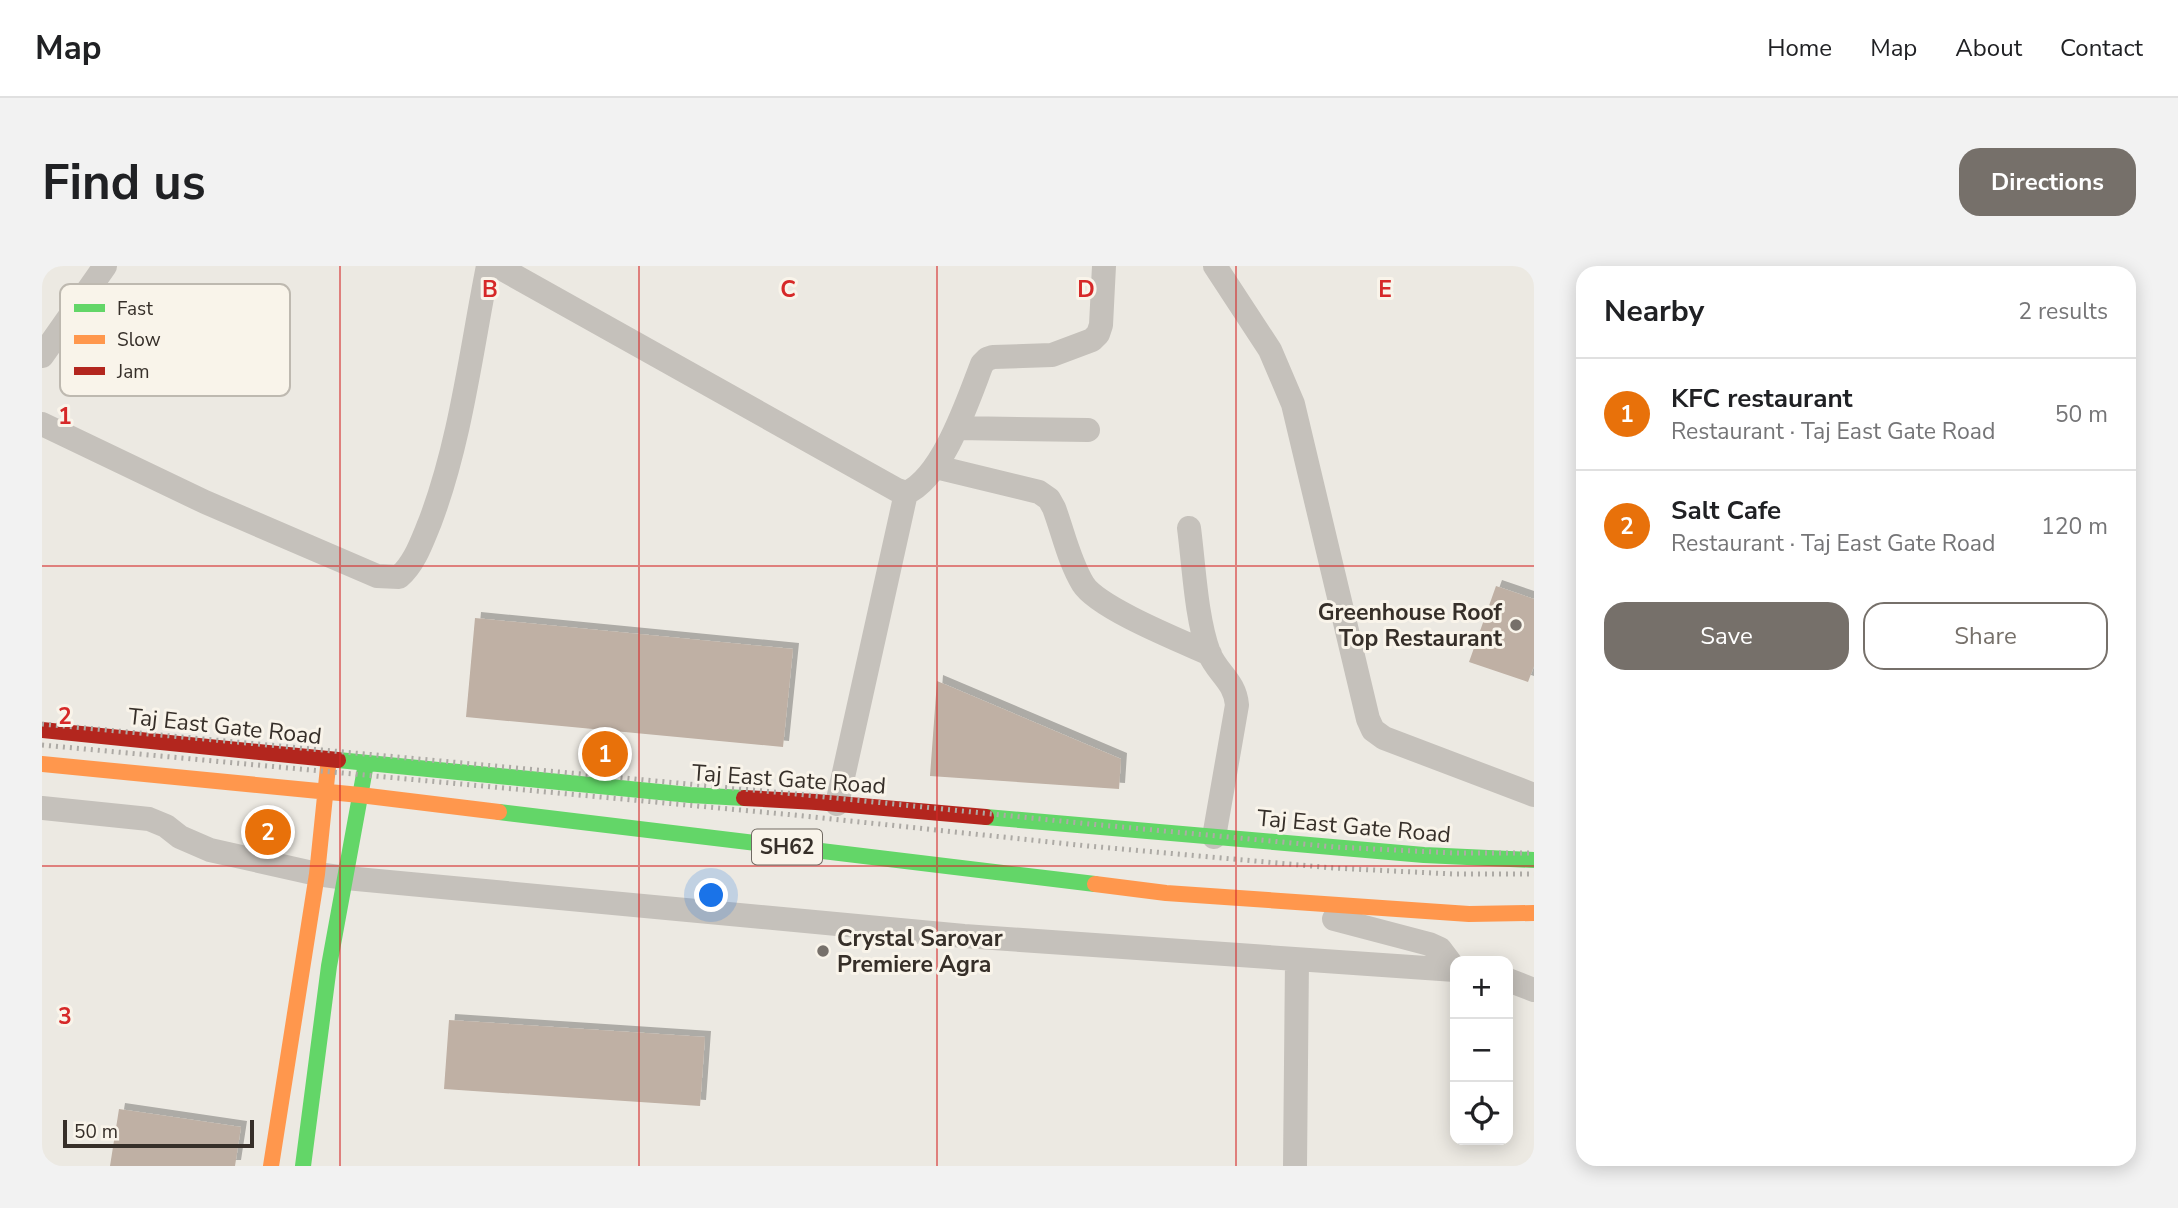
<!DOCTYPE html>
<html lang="en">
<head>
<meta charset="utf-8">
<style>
	:root { --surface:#fff; --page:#f2f2f2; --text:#202124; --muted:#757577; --line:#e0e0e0; --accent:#76706a }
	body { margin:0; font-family:"Nunito Sans",sans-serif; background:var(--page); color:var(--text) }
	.controls { position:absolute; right:21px; bottom:21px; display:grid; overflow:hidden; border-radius:14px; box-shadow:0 4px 18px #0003 }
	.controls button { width:63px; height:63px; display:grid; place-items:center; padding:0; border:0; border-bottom:2px solid var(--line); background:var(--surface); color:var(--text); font:35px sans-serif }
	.scale { position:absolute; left:21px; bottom:18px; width:191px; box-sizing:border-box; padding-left:7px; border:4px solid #362f29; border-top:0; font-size:19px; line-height:24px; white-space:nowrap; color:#362f29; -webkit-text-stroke:5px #f9f4ea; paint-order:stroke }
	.you { position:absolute; left:670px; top:630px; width:24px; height:24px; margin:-18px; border:5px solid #fff; border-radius:50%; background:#1a73e8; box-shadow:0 0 0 10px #1a73e833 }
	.badge { display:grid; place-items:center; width:46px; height:46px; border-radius:50%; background:var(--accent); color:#fff; font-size:23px; font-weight:700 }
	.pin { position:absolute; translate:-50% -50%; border:4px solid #fff; box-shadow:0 2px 7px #0006 }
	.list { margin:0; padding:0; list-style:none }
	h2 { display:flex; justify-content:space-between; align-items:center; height:91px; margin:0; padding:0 28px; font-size:30px }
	h2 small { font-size:23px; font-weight:400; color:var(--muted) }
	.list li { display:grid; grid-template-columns:46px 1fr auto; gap:21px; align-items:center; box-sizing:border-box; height:112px; padding:0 28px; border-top:2px solid var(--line) }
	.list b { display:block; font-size:26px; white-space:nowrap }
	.list p { margin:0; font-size:23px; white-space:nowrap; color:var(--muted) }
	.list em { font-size:23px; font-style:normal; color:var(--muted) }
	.actions { display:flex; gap:14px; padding:21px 28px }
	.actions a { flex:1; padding:16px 0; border:2px solid var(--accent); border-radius:21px; text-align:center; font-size:24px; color:var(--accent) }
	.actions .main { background:var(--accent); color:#fff }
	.icon { flex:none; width:38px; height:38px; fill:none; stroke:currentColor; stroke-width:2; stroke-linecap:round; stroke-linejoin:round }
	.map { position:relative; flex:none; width:1492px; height:900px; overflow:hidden; border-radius:21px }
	header { display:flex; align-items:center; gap:42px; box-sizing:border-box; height:98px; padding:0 35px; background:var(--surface); border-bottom:2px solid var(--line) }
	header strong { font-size:33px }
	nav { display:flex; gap:38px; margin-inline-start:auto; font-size:24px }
	.intro { display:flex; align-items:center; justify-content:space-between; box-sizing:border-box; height:168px; padding:0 42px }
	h1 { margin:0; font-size:49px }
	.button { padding:18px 32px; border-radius:21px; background:var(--accent); color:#fff; font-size:24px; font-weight:700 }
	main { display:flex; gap:42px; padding:0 42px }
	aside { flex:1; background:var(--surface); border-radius:21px; box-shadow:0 4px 18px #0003 }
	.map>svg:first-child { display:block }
</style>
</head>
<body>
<header>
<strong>Map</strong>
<nav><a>Home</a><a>Map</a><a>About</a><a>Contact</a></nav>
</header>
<div class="intro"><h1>Find us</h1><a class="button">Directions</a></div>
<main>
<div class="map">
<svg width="1492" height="900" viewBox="0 0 1492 900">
	<defs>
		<filter id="shadow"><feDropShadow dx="6" dy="-6" stdDeviation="0" flood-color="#0004"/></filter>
	</defs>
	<rect width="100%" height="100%" fill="#ece9e2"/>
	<!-- building -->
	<path fill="#bfb0a4" filter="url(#shadow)" d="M1454,320L1492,333V400L1486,416L1427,396Z
		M433,352L751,383L741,481L424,451Z
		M895,415L1079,493L1077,523L888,510Z
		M407,754L663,771L658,840L402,823Z
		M77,843L199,861L193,900H68Z"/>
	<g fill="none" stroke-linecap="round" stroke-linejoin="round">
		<!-- street -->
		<path stroke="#c5c1bb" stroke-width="24" d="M455,0L855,224L864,227
			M1173,0L1228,84L1251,138L1326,453L1331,464L1342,472L1492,529
			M0,90L63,0
			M0,158L163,236L335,310L357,311C373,297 380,275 388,256C419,174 429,85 446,0
			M915,162L1046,164
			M894,201L997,226L1007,233L1012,242C1021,266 1027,295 1041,318C1056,342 1139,375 1168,388
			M1147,262C1152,300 1154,352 1167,387C1175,407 1193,415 1195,439L1172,571
			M795,538L864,227C901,211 926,134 940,98L945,93L951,91L1010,89L1050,74L1056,68L1059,59L1062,0
			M0,542L107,553L124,560L138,571L168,584L275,608L304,612L922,670L1413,704
			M1292,653L1387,678L1398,683L1413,703
			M1466,714L1492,724
			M1253,900L1255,694"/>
		<!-- fast -->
		<path stroke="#63d668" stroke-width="16" d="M296,494L648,529L702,532
			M457,546L1053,618
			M944,551L1382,589L1492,594
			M261,900L287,700L323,503"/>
		<!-- slow -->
		<path stroke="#ff974d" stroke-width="16" d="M0,498L318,529L457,546
			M1053,618L1124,627L1427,648L1492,647
			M229,900L275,608L286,501"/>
		<!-- jam -->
		<path stroke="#b3261e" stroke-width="16" d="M0,464L296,494
			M702,532L774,536L944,551"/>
		<!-- rail -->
		<path stroke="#adaaa5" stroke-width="5" stroke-dasharray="2 5" stroke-linecap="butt" d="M0,458L754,528L1048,558L1293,581L1412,587H1492
			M0,479L752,549L1046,580L1291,602L1411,608H1492"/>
	</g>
	<!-- grid -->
	<path fill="none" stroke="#d62828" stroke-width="2" stroke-opacity="0.55" d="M298,0V900M597,0V900M895,0V900M1194,0V900M0,300H1492M0,600H1492"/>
	<!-- markers -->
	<g fill="#76706a" stroke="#f9f4ea" stroke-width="2.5">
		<circle cx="1474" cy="359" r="7"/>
		<circle cx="781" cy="685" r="7"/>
	</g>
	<g text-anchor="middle" stroke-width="6" stroke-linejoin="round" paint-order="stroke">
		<!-- shield labels -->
		<rect fill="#f9f4ea" stroke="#706a63" stroke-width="2" x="710" y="563.5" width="70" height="35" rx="5"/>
		<g font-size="21" font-weight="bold" fill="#362f29">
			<text x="745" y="588">SH62</text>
		</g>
		<!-- poi labels -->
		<g font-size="23" font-weight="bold" fill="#362f29" stroke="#f9f4ea" text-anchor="end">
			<text x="1460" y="354">Greenhouse Roof<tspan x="1460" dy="26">Top Restaurant</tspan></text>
			<text x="795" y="680" text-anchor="start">Crystal Sarovar<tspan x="795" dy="26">Premiere Agra</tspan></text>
		</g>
		<!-- street labels -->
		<g font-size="23" fill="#362f29" stroke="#f9f4ea">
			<text transform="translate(183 460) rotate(6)" y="8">Taj East Gate Road</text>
			<text transform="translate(747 513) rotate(4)" y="8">Taj East Gate Road</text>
			<text transform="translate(1312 560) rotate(5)" y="8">Taj East Gate Road</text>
		</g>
	</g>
	<!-- legend -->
	<rect x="18" y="18" width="230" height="112" rx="10" fill="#f9f4ea" stroke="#beb9b0" stroke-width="2"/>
	<rect x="32" y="38" width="31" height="8" fill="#63d668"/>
	<rect x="32" y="69" width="31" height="9" fill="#ff974d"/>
	<rect x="32" y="101" width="31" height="8" fill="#b3261e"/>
	<g font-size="19" fill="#362f29">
		<text x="75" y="49">Fast</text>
		<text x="75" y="80">Slow</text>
		<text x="75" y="112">Jam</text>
	</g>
	<g font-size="23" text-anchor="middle" font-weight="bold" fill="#d62828" stroke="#f9f4ea" stroke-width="6" stroke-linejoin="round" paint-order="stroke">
		<text x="448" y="31">B</text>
		<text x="746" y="31">C</text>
		<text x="1044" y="31">D</text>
		<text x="1343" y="31">E</text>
		<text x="23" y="158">1</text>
		<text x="23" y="458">2</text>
		<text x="23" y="758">3</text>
	</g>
</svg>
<div class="controls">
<button>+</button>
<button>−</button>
<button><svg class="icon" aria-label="locate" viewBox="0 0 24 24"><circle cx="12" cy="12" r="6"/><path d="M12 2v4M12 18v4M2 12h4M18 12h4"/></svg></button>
</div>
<div class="scale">50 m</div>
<div class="you"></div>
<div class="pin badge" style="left:563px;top:488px;background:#e8710a">1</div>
<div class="pin badge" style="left:226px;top:566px;background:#e8710a">2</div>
</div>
<aside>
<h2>Nearby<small>2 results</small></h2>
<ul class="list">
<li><span class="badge" style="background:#e8710a">1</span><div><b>KFC restaurant</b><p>Restaurant · Taj East Gate Road</p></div><em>50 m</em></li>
<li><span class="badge" style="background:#e8710a">2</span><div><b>Salt Cafe</b><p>Restaurant · Taj East Gate Road</p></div><em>120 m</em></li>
</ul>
<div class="actions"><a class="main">Save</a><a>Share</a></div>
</aside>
</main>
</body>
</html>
